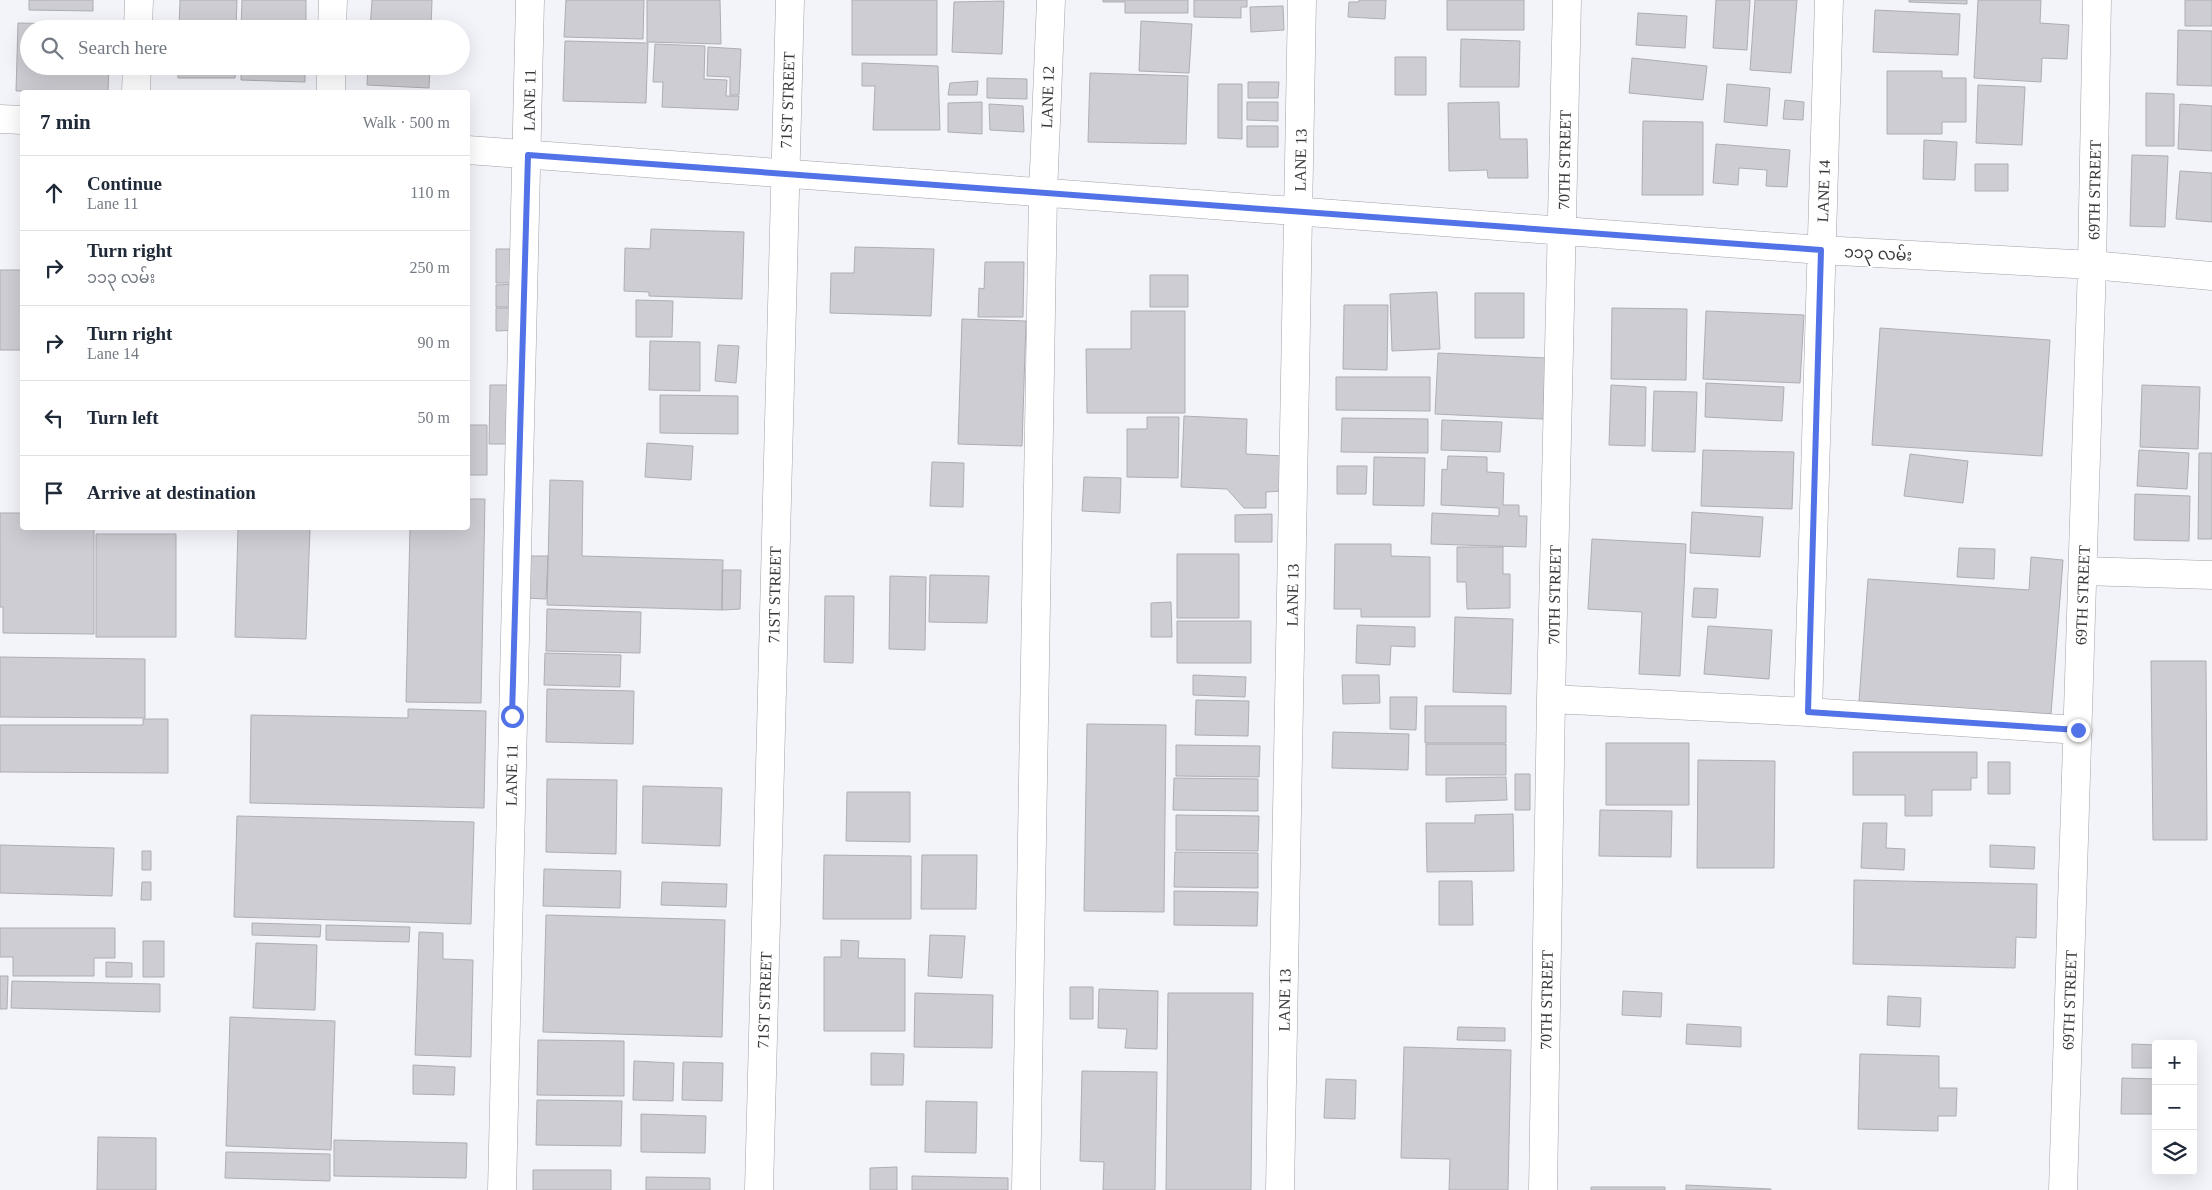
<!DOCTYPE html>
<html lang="en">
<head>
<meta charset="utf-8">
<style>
	:root { --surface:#fff; --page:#f6f6f7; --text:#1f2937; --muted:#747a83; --line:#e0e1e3 }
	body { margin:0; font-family:"Times New Roman","Noto Sans Myanmar",serif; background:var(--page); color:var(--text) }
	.controls { position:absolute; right:15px; bottom:15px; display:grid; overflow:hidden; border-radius:5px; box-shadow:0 5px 20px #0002 }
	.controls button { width:45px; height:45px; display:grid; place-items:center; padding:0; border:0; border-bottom:1px solid var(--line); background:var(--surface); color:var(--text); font:25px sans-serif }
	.stop { position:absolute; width:15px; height:15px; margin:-11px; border:4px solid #5273e8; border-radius:50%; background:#fff }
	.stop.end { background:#5273e8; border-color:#fff; box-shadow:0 1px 5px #0008 }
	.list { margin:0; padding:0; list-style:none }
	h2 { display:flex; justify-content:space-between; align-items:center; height:65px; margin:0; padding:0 20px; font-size:21px }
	h2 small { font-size:16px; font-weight:400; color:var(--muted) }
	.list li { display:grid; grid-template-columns:32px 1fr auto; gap:15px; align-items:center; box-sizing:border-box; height:75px; padding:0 20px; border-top:1px solid var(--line) }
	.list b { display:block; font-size:19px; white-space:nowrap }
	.list p { margin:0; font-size:16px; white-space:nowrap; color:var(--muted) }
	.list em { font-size:16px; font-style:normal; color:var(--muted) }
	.icon { flex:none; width:28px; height:28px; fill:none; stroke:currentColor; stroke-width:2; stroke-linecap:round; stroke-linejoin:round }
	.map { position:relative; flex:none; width:2212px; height:1190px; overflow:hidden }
	.search { position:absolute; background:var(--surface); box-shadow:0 5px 20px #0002; left:20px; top:20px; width:450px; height:55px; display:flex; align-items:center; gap:12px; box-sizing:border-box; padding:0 18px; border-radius:28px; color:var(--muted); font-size:19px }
	.panel { position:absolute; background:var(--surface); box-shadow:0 5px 20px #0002; left:20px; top:90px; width:450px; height:440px; border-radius:5px }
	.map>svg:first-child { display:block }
</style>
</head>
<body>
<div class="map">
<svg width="2212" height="1190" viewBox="0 0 2212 1190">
	<rect width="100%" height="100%" fill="#f3f4fa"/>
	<!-- building -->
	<path fill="#cdcdd3" stroke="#adaeb3" d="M29,0H93V11L29,10Z
		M180,0H237L236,29H179Z
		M242,0H306V29H241Z
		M372,0H432L431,29H370Z
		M566,0H644L643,39L564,37Z
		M647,0H720L721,44L647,42Z
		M852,0H937V55H852Z
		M1103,0H1188V13H1125V2H1103Z
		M1194,0H1247V7H1241V18L1194,17Z
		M1359,0H1386L1385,19L1348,17L1349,2H1359Z
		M1447,0H1524V30H1447Z
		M1716,0H1750L1747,50L1713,48Z
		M1755,0H1797L1791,73L1750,70Z
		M1909,0H1967V4L1909,2Z
		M1978,0H2041L2040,23L2069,25L2067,59L2042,58L2041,82L1974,78Z
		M2185,0H2212V26H2185Z
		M1004,1L1002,54L952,52L954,2Z
		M1283,6L1284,30L1251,32L1250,7Z
		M1875,10L1960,14L1958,55L1873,52Z
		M1638,13L1687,16L1685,48L1636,45Z
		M1141,21L1192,24L1189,73L1139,71Z
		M18,23L110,25V29H29V66H109L108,92L16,91Z
		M2178,30L2212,31V86L2177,85Z
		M1461,39L1520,41L1519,87H1460Z
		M565,41L648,43L646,103L563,101Z
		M655,44L705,46L704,79L727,80L726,96H739L738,110L662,107L663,82H653Z
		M708,47L741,49L739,95H730V77L707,76Z
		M1395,57H1426V95H1395Z
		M1632,58L1707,66L1703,100L1629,93Z
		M862,63L938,66L940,130H873L875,86H862Z
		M178,66H236L235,78H178Z
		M241,66H305V82L241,80Z
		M368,66H430L429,88L367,85Z
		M1887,71H1942V78H1966V122H1942V134H1887Z
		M1090,73L1188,76L1186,144L1088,142Z
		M987,78L1027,79V99L987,98Z
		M978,81L977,95H948L950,83Z
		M1248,82H1279L1278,98H1248Z
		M1218,84H1242V139L1218,138Z
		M1727,84L1770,88L1767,126L1724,122Z
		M1978,85L2025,87L2022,145L1976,143Z
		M2146,93L2174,94V146H2146Z
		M1785,100L1804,102L1803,120L1783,119Z
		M982,102V134L948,132V103Z
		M1247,102H1278V121L1247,120Z
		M1499,102L1500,139H1527L1528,178H1488L1487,170L1449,171L1448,103Z
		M989,104L1023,106L1024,132L990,130Z
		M2180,104L2212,106V151L2178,149Z
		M1643,121L1703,122V195H1642Z
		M1247,126H1278V147H1247Z
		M1924,140L1957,142L1955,180L1923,179Z
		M1716,144L1790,150L1787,187L1766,186L1767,170L1739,168L1738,185L1713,183Z
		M2132,155L2168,156L2165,227L2130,226Z
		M1975,164H2008V191H1975Z
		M2180,171L2212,173V222L2176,219Z
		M651,229L744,232L742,299L649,296V292L624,291L625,248L650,249Z
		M855,247L934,249L931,316L830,313L831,273H854Z
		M496,249H520V283H496Z
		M985,262H1024L1023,317H978L979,288L984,289Z
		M0,270H22V350H0Z
		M1150,275H1188V307H1150Z
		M520,284V307H496V285Z
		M1437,292L1440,349L1392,351L1390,294Z
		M1475,293H1524V338H1475Z
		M636,300L673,301L672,337H636Z
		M1344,305H1388L1387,370L1343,369Z
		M496,308H520L521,330L496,331Z
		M1612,308L1687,309L1686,380L1611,379Z
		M1131,311H1185V413H1087L1086,349H1131Z
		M1706,311L1804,315L1800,383L1703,379Z
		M962,319L1026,321L1022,446L958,444Z
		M1880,328L2050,340L2042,456L1872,445Z
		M650,341L700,342V391L649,390Z
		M718,345L739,346L736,383L715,381Z
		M1438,353L1546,358L1543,419L1435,414Z
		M1336,377H1430V411L1336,410Z
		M1706,383L1784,387L1782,421L1705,417Z
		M490,385H519V444H489Z
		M1611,385L1646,387L1645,446L1609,445Z
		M2142,385L2200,387L2198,449L2140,447Z
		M1654,391L1697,392L1695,452L1652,451Z
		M660,395L738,396V434L660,433Z
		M1184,416L1247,419L1246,454L1284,456L1283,491L1266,492V508H1244L1227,489L1181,487Z
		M1147,417H1179L1178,478L1127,477V429H1147Z
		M1342,418L1428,419V453L1341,452Z
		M1442,420L1502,422L1500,452L1441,450Z
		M468,425H487V475H468Z
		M647,443L693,446L691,480L645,477Z
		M1703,450L1794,452L1792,509L1701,506Z
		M2139,450L2189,453L2187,489L2137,486Z
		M2199,453H2212V539H2198Z
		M1910,454L1968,461L1963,503L1904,496Z
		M1448,456L1487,457V472L1504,473L1503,505H1519V516H1527L1526,547L1431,544L1432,513L1499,516V508L1441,505L1442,469L1447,470Z
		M1374,457L1425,458L1424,506L1373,505Z
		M932,462L964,463L963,507L930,506Z
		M1337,466H1367L1366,494H1337Z
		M1084,477L1121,478L1120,513L1082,511Z
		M550,480L583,481L582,556L723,560L722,610L547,605Z
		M2135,494L2190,496L2189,541L2134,540Z
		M468,499H485L481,703L406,702L410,528H468Z
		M1692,512L1763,517L1760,557L1690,553Z
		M0,513H22V528H94V634L3,633V607H0Z
		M1272,514V542H1235V515Z
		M238,528H310L306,639L235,637Z
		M96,534H176V637H96Z
		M1592,539L1686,544L1680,676L1639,674L1642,612L1588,609Z
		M1335,544H1391V556L1430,557V617H1361V609H1334Z
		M1457,547H1503V574H1510V608L1467,609L1466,582H1457Z
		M1959,548L1995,549L1994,579L1957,577Z
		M1177,554H1239V618H1177Z
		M525,556H548L546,599L524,598Z
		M2031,557L2063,560L2051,714L1859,701L1868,579L2029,590Z
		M722,570H741L740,609L722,610Z
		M930,575L989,576L987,623L929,622Z
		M890,576L926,577L925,650L889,649Z
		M1694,588L1718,589L1716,618L1692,617Z
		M825,596H854L853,663L824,662Z
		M1171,602L1172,637H1151V603Z
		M547,609L641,612L640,653L546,651Z
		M1455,617L1513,619L1511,694L1453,692Z
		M1177,621H1251V663H1177Z
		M1357,625L1415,627V647L1391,646L1390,665L1356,663Z
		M1708,626L1772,630L1769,679L1704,674Z
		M545,653L621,655L620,687L544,685Z
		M0,657L145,659V718L0,717Z
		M2151,661H2206L2207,840H2153Z
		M1193,675L1246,677L1245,697L1193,695Z
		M1342,675H1379L1380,703L1343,704Z
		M547,689L634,691L633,744L546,742Z
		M1390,697H1417L1416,730L1390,729Z
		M1196,700L1249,701L1248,736L1195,735Z
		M1425,706H1506V743H1425Z
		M408,709L486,711L484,808L250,803L251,715L408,718Z
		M143,719H168V773L0,772V725H143Z
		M1087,724L1166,725L1164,912L1084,911Z
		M1333,732L1409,734L1408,770L1332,768Z
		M1606,743H1689V805H1606Z
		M1426,744H1506V775H1426Z
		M1176,745L1260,746L1259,777L1176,776Z
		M1853,752H1977V778H1971V790H1932V816H1905V795H1853Z
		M1698,760L1775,761L1774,868H1697Z
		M1988,762H2010V794H1988Z
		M1515,774H1530V810H1515Z
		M1506,777L1507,800L1446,802V778Z
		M1174,778L1258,779V811L1173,810Z
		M547,779L617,780L616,854L546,852Z
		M643,786L722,788L720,846L642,843Z
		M847,792H910V842L846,841Z
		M1600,810L1672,811L1671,857L1599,856Z
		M1513,814L1514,871L1427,872L1426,823H1475V815Z
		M1176,815L1259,816L1258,851L1176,850Z
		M237,816L474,822L471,924L234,917Z
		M1863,823H1887L1886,848L1905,849L1904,870L1861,868Z
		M0,845L114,848L112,896L0,893Z
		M1990,845L2035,847L2034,869L1990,867Z
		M142,851H151V870H142Z
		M1175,852L1258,853V888L1174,887Z
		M824,855L911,856V919H823Z
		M922,855H977L976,909H921Z
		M544,869L621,871L620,908L543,906Z
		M1854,880L2037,884L2036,938L2016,937L2015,968L1853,964Z
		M1439,881H1472L1473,925H1439Z
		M142,882H151V900H141Z
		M662,882L727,884L726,907L661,905Z
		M1174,891L1258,892L1257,926L1174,925Z
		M546,915L725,920L722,1037L543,1032Z
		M252,923L321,925L320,937L252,935Z
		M326,925L410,927L409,942L326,940Z
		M0,928H115V958H94V976H13V957H0Z
		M419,932L443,933V959L473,960L471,1057L415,1055Z
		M930,935L965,936L962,978L928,976Z
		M841,940L859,941L858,958L905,959V1031H824V957H841Z
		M143,941H164V977H143Z
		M256,943L317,945L315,1010L253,1008Z
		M106,962L132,963V977H106Z
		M0,976H8L7,1009H0Z
		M12,981L160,984V1012L11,1008Z
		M1070,987H1093V1019H1070Z
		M1099,989L1158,991L1157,1049L1125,1048L1127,1029L1098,1028Z
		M1623,991L1662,993L1661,1017L1622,1015Z
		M915,993L993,995L992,1048L914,1047Z
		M1168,993H1253L1251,1190H1166Z
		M1888,996L1921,998L1920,1027L1887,1025Z
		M230,1017L335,1021L331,1150L226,1146Z
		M1687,1024L1741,1027V1047L1686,1044Z
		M1458,1027L1505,1028V1041L1457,1040Z
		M538,1040L624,1041V1096L537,1095Z
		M2132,1044L2156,1045V1068H2132Z
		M1404,1047L1511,1050L1508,1190H1449L1450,1159L1401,1158Z
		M871,1053L904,1054L903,1085H871Z
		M1860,1054L1939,1056V1088H1957L1956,1116H1938V1131L1858,1129Z
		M634,1061L674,1063L673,1101L633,1100Z
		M683,1062L723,1063L722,1101L682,1100Z
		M413,1065L455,1067L454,1095L413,1094Z
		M1082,1071L1157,1072L1155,1190H1103L1104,1162L1080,1161Z
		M2122,1078L2156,1079V1114H2121Z
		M1326,1079L1356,1080L1355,1119L1324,1118Z
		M537,1100L622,1101L621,1146L536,1145Z
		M926,1101L977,1102L976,1153L925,1152Z
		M641,1114L706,1116L705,1153L641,1152Z
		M98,1137L156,1138V1190H97Z
		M334,1140L467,1143L466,1178L334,1176Z
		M226,1152L330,1154V1181L225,1178Z
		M897,1167V1190H870V1168Z
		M533,1170H611V1190H533Z
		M912,1176L1008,1178V1190H912Z
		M646,1177L710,1178V1190H646Z
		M1686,1185L1771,1189V1190H1686Z
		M1591,1187H1665V1190H1591Z"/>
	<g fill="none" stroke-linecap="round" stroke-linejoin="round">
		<defs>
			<path id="street" d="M138,29L139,0
				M332,29L333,0
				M136,92L137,66
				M331,92V66
				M0,119L22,120
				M468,150L1821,250L2092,265L2212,276
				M2083,571L2212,575
				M1551,699L1808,712L2078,730
				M1808,712L1829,0
				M502,1190L530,0
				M759,1190L790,0
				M1026,1190L1043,194L1051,0
				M1280,1190L1302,0
				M1543,1190L1551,699L1567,0
				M2063,1190L2092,265L2097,0"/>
		</defs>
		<!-- street casing -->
		<use href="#street" stroke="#a2a3a8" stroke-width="29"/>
		<!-- street -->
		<use href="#street" stroke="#fff" stroke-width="28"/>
	</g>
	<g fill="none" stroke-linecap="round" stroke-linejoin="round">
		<!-- route -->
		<path stroke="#5273e8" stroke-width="6" d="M512,716L528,155L1821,250L1808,712L2078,730"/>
	</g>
	<g text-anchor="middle" stroke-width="4" stroke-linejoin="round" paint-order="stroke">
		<!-- street labels -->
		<g font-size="16" fill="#39393c" stroke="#fff">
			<text transform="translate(1047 97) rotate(-88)" y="6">LANE 12</text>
			<text transform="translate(529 100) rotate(-89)" y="6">LANE 11</text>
			<text transform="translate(787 100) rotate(-88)" y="6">71ST STREET</text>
			<text transform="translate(1300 160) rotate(-89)" y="6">LANE 13</text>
			<text transform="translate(1564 160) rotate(-89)" y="6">70TH STREET</text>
			<text transform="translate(2094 190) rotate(-89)" y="6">69TH STREET</text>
			<text transform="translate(1823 191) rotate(-88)" y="6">LANE 14</text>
			<text transform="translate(1878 253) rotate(3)" y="6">၁၁၃ လမ်း</text>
			<text transform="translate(774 595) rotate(-89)" y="6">71ST STREET</text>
			<text transform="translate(1292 595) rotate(-89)" y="6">LANE 13</text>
			<text transform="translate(1554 595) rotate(-89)" y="6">70TH STREET</text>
			<text transform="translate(2082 595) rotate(-88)" y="6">69TH STREET</text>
			<text transform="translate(511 775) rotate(-89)" y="6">LANE 11</text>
			<text transform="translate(764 1000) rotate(-88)" y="6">71ST STREET</text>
			<text transform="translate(1284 1000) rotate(-89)" y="6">LANE 13</text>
			<text transform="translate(1546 1000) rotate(-89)" y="6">70TH STREET</text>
			<text transform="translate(2069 1000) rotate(-88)" y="6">69TH STREET</text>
		</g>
	</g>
</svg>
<div class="controls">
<button>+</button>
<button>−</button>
<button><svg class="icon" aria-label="layers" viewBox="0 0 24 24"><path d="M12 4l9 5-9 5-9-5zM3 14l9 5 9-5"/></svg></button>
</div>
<div class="stop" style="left:512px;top:716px"></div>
<div class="stop end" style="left:2078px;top:730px"></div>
<div class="search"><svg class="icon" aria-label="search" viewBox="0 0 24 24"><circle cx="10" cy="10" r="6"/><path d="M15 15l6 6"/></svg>Search here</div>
<section class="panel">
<h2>7 min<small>Walk · 500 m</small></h2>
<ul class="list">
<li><svg class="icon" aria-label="ahead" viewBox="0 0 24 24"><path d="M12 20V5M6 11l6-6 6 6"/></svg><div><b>Continue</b><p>Lane 11</p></div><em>110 m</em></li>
<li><svg class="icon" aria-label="right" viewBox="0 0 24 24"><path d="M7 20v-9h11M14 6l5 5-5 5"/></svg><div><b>Turn right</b><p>၁၁၃ လမ်း</p></div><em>250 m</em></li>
<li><svg class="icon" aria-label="right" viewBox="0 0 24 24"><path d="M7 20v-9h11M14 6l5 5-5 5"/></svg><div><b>Turn right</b><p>Lane 14</p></div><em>90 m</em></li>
<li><svg class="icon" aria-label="left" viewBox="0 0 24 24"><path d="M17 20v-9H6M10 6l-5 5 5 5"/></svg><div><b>Turn left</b></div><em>50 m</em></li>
<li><svg class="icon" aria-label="arrive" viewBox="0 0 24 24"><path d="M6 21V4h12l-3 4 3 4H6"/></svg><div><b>Arrive at destination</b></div></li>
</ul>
</section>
</div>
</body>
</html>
